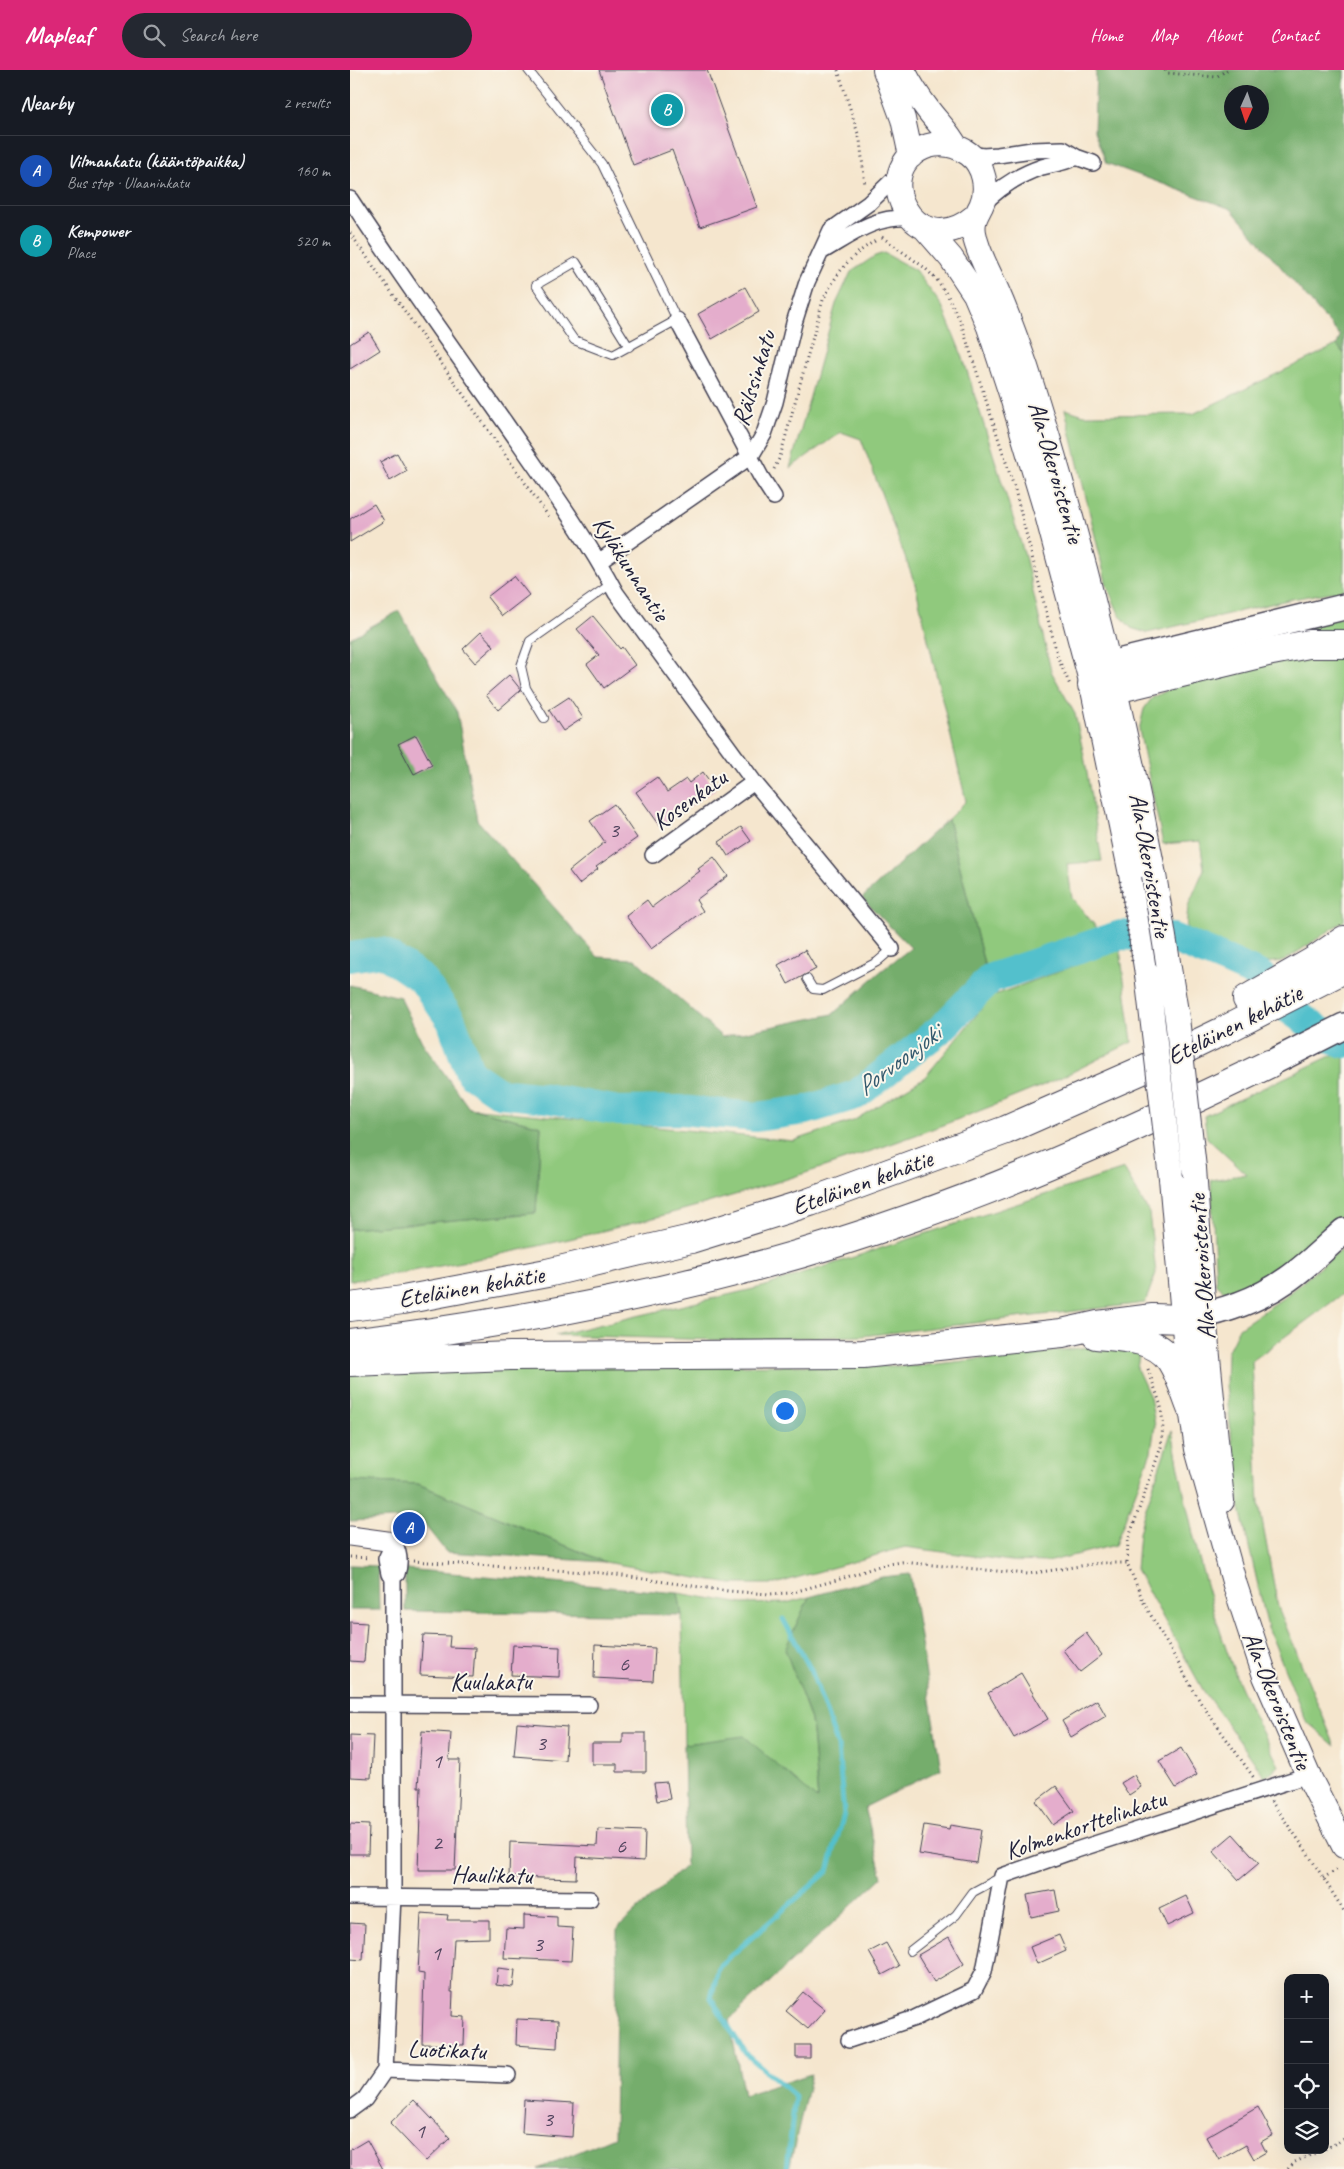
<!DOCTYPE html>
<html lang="en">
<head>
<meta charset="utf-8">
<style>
	:root { --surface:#171b24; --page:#242831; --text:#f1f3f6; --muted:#9ea1a6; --line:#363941; --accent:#db2777 }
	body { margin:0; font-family:Caveat,sans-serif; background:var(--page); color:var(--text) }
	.controls { position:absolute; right:15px; bottom:15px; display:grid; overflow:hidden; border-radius:10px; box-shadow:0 5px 20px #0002 }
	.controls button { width:45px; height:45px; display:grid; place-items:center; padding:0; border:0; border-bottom:1px solid var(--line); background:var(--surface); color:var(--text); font:25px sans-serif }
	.compass { position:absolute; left:874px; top:15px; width:45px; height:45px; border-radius:50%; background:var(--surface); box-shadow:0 5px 20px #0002; rotate:183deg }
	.you { position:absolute; left:434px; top:1340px; width:18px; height:18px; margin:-12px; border:4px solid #fff; border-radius:50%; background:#1a73e8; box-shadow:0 0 0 8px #1a73e833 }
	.badge { display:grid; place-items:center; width:32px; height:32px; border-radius:50%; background:var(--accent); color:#fff; font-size:16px; font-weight:700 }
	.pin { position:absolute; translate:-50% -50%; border:2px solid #fff; box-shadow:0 1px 5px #0006 }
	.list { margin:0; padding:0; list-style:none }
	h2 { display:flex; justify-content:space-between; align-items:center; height:65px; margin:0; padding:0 20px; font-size:21px }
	h2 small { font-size:16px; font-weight:400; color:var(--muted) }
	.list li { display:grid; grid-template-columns:32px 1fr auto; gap:15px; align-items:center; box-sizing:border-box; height:70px; padding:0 20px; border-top:1px solid var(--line) }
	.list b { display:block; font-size:19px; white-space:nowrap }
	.list p { margin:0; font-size:16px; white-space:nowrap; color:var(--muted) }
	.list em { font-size:16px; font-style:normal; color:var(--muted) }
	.icon { flex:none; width:28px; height:28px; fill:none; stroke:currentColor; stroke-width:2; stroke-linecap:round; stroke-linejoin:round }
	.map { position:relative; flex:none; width:994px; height:2099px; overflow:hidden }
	header { display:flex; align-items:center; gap:30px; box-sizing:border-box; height:70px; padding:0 25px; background:var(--accent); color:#fff }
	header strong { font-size:24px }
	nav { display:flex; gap:28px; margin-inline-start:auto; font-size:18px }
	.search { width:350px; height:45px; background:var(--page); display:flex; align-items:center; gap:12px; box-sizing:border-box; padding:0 18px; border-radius:28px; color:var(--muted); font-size:19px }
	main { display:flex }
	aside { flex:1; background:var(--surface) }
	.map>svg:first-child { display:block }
</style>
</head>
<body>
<header>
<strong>Mapleaf</strong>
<div class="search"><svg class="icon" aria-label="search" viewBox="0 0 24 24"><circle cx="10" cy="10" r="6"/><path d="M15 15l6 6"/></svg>Search here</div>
<nav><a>Home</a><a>Map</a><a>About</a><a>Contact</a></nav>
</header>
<main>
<aside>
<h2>Nearby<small>2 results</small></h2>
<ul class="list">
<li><span class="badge" style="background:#1a4fb4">A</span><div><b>Vilmankatu (kääntöpaikka)</b><p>Bus stop · Ulaaninkatu</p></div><em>160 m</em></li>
<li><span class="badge" style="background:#0f9aa8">B</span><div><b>Kempower</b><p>Place</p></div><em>520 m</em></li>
</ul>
</aside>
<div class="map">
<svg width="994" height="2099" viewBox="0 0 994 2099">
	<rect width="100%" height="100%" fill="#fbf7ec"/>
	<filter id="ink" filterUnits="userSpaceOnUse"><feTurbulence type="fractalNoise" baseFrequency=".02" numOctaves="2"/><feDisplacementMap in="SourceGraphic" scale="10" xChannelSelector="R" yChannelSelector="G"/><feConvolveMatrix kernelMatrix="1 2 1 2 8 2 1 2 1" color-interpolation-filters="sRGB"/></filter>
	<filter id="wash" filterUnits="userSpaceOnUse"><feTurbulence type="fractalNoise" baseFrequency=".0096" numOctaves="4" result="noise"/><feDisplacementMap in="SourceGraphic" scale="20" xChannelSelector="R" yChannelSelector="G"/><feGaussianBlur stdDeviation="1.12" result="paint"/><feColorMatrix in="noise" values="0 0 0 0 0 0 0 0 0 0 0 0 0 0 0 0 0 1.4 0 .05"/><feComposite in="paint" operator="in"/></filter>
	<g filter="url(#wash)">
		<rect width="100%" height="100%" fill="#f5e6ce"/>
		<!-- green -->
		<path fill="#90c97d" stroke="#59765c" d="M534,183L565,200L592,236L613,288L675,486L701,601L725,644L734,686L752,791L717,794L722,828L747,858L636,902L598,749L616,731L565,514L511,369L491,362L440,398L486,234L501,202L525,186Z
			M987,275L994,284V520L942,529L797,563L781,558L769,544L757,516L715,339L734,345L843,344Z
			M994,546V563L825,594Z
			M960,584L994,586V851L934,891L914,893L836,859L838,836L854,799L850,771L813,774L789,660L794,639L802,628L828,615Z
			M770,879L782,972C751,987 721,1004 689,1017C469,1108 236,1176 0,1211V1159L186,1143L191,1056L119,1038L443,1071L503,1051L575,1007L642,926Z
			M989,982L994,985V1142L938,1192L897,1217L874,1221L866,1214L861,1110L896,1104L857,1068L854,1046Z
			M774,1099L799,1143L806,1203L795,1233L512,1266L368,1270L205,1265L412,1217Z
			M994,1177V1223L902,1291L909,1434L928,1537L985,1676L956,1651L918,1558L888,1430L876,1315L877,1283L889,1258L933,1228Z
			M748,1276L790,1279L787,1299L800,1327L805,1355L801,1382L765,1475L697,1492L661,1491L555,1477L425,1514H381L255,1492L68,1414L0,1411V1303L114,1294L569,1296Z
			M822,1360C837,1446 857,1532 889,1614C901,1642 916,1669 929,1696L915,1707L853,1620L786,1499L789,1463L793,1447Z
			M328,1523L393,1534L436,1533L459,1527L436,1579L461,1650L468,1731L394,1667L334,1674L332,1545Z"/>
		<!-- forest -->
		<path fill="#74ad6c" stroke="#4b6854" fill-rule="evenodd" d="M746,0H994V284L987,275L990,266L881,139L756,93L744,61ZM912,22V52H882V22Z
			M49,541L107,642L127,750L248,887L285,889L372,967L483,944L531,901L561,878L512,828L598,749L636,902L582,953L493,1019L444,1032L404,1036L330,1031L269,1033L154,1012L129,992L110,945L79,906L39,875L0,878V568Z
			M0,915L50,927L72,972L119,1038L191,1056L186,1143L0,1159Z
			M0,1411L68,1414L255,1492L96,1482L69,1448L0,1451Z
			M0,1495L28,1496L29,1540H0Z
			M55,1499L328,1523L332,1545L55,1541Z
			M560,1504L591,1699L515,1737L532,1807L379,1950L394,2025L461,2004L439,2099H188L264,2067L267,1859L336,1795L334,1674L394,1666L468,1730L461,1650L435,1579L459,1527L532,1507Z"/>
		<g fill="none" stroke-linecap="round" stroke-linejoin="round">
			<!-- stream -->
			<path stroke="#53c0cc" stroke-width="5" d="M433,1549L461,1600L488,1676L494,1744L478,1801L369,1896L361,1928L395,1983L445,2026L437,2099"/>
			<!-- river -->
			<path stroke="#53c0cc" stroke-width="30" d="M0,887L32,882L72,909L101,950L120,1003L149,1023L196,1028L269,1041L329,1040L406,1047L456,1040L506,1025L592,958L641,908L771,865L822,868L878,891L911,906L927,931L979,967L994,973"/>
		</g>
		<g id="blocks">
			<!-- building -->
			<path fill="#e4adcc" d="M249,0H357L407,137L350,157L322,80L283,95Z
				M395,217L409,242L362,269L348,244Z
				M19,262L30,280L0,299V274Z
				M47,383L57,401L40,411L30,392Z
				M24,434L34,451L0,472V449Z
				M164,506L179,525L152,546L137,527Z
				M243,546L270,579L272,577L285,595L254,618L237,594L249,585L227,559Z
				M131,562L144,576L125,593L113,579Z
				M159,605L171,620L148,640L136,625Z
				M219,627L233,648L213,661L199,640Z
				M66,665L82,695L64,704L48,674Z
				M353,702L365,719L311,757L286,722L307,707L317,722L336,709L339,713Z
				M264,734L287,768L246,797L248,799L229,814L219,801L255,772L240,751Z
				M391,757L401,771L378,786L369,772Z
				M364,787L378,806L346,830L353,841L301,879L276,846L297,830L302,837L350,801L348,799Z
				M455,880L466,899L438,914L428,895Z
				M0,1552L17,1553L14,1592L0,1591Z
				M736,1563L752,1585L730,1602L713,1580Z
				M73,1565L100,1566L99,1577L125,1578L123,1607L70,1605Z
				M163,1575L210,1577L209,1607L161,1605Z
				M245,1575L305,1578L303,1611L244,1608Z
				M671,1603L698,1649L664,1668L638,1623Z
				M747,1630L756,1646L721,1667L712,1651Z
				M167,1653L217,1657L215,1690L164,1686Z
				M72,1661L101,1663L99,1690H110L105,1800H68L71,1717H68Z
				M273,1663H296V1702H267V1694H242V1673H273Z
				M0,1665L23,1666L21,1708L0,1707Z
				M831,1678L847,1705L826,1718L809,1691Z
				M784,1705L791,1717L779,1725L771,1713Z
				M317,1712L320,1729L307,1731L304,1713Z
				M706,1716L724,1741L703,1755L686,1731Z
				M0,1754L19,1755L18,1784H0Z
				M574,1755L599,1759L600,1755L631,1760L626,1793L569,1784Z
				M248,1759L295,1761L294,1791L227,1787L226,1809L159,1807L160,1772L247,1776Z
				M883,1764L909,1793L889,1810L863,1781Z
				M705,1820L709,1841L681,1847L677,1825Z
				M836,1826L844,1843L817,1856L809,1839Z
				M71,1843L98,1845L97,1850H139V1868L104,1869L101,1922H103L102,1946L115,1947L114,1975L72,1974L74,1904L68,1903Z
				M174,1845L207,1847V1857L223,1858L221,1891L154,1888L156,1858L174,1859Z
				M0,1853L15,1854L13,1890L0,1889Z
				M709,1865L716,1881L687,1894L680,1877Z
				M599,1867L614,1894L584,1912L568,1885Z
				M536,1873L549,1896L532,1905L519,1882Z
				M148,1898L165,1900L163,1917L146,1915Z
				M453,1922L475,1940L458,1959L436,1941Z
				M167,1949L208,1951L207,1978L166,1975Z
				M446,1975H460V1988H446Z
				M64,2030L100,2068L76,2091L40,2053Z
				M174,2030L224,2033L222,2067L172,2063Z
				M908,2037L923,2065L911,2072L916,2082L904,2089L896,2075L869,2090L856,2067Z
				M17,2070L33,2099H0V2080Z"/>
		</g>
	</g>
	<g filter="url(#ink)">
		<use href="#blocks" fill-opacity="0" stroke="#423f51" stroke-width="1"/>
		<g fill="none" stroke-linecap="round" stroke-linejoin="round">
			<defs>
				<path id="service" d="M178,0L252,94L327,250L263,285L224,270L186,215L226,192L279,277
					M194,648L176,618L171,596L180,571L261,514
					M457,909L463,919L473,920L527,892L542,879
					M560,1881L606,1845L623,1822L651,1807"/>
				<path id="minor" d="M620,84L633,86L648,85L682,80L713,79L726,87L743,93
					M0,129C50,205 103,279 156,354C194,409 234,463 266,523L404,712L542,879
					M632,135C650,117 668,105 692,97C706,93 712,94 726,87
					M471,182C501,165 523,146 560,148
					M327,250L411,407L424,427
					M250,491L401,386L414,364L425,332L444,253L457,212L481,160L519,133L550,103
					M303,785L404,712
					M43,1506L47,1504C51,1493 49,1482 44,1472
					M0,1634L239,1635
					M0,1827L240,1829
					M499,1970L565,1948L624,1920L634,1901L652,1806L720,1782L958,1705
					M35,2000L158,2005
					M0,2040L15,2029L35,2000L43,1826V1506L39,1504L36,1489L44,1472"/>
				<path id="tertiary" d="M0,1466L44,1472"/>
				<path id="primary" d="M535,0L553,49L561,86
					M553,0C560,14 569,28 579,41C588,53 599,63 606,77
					M624,147C565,197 514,98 578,76C592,72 607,75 619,84C634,95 639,119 631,136C626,146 622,151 624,163C627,181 636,196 643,212C656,240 666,268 676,297C730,464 771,633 804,805
					M574,157L601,188L625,224L639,257L661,324L696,441L742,615L782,809L797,904
					M844,1098L854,1246L872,1431
					M821,1108L841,1338L847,1379L885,1515L915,1606L958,1705L994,1776"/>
				<path id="trunk" d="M742,615L760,594L994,537
					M919,994L994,956
					M833,1249C870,1243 907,1231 938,1209C958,1195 976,1177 994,1161"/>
				<path id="motorway" d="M742,615L766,619L922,581L959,574H994
					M897,929L962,892L994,870
					M0,1237L53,1230L197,1203L341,1169L460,1132L656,1060L790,1001L875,960L994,899
					M746,1265C771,1267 807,1268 821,1291C830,1305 835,1323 841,1338
					M0,1273C189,1250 378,1213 558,1149C682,1106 801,1051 919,994
					M0,1292L161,1286L513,1284L712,1263L748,1255L803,1248L833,1249"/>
			</defs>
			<!-- service casing -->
			<use href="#service" stroke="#423f51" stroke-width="10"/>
			<!-- minor casing -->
			<use href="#minor" stroke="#423f51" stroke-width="18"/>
			<!-- tertiary casing -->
			<use href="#tertiary" stroke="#423f51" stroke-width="21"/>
			<!-- primary casing -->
			<use href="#primary" stroke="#423f51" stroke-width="26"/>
			<!-- trunk casing -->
			<use href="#trunk" stroke="#423f51" stroke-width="28"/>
			<!-- motorway casing -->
			<use href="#motorway" stroke="#423f51" stroke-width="30"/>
			<!-- path -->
			<path stroke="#423f51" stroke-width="3" stroke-dasharray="1 4" stroke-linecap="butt" d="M488,0L510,70L515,116
				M815,0L817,3L866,7L877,0
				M0,163L199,447
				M532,167L575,198L587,210L598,226L611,253L665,420L708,588L720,615
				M424,399L430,387L473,230C487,203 498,187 525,171
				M798,1299L811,1336L813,1355L811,1377L778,1470L777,1493L795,1535L851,1633L904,1708
				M0,1487L19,1488
				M63,1491L252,1503L378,1521L419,1524L440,1523L494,1508L532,1495L552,1492L678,1504L750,1493H777
				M921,1731L955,1779L994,1841
				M973,1808L988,1799
				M975,2079L994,2069
				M938,2099L945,2092L972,2080"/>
			<!-- service -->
			<use href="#service" stroke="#fff" stroke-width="8"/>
			<!-- minor -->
			<use href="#minor" stroke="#fff" stroke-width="15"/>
			<!-- tertiary -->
			<use href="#tertiary" stroke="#fff" stroke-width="19"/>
			<!-- primary -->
			<use href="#primary" stroke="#fff" stroke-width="24"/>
			<!-- trunk -->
			<use href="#trunk" stroke="#fff" stroke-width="25"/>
			<!-- motorway -->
			<use href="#motorway" stroke="#fff" stroke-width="28"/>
			<defs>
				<path id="primary-bridge" d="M804,805L827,948L844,1098
					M797,904L821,1108"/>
			</defs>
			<!-- primary-bridge casing -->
			<use href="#primary-bridge" stroke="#423f51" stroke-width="26" stroke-linecap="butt"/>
			<!-- path-bridge -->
			<path stroke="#423f51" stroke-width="3" stroke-dasharray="1 4" stroke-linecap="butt" d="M770,811L782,892"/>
			<!-- primary-bridge -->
			<use href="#primary-bridge" stroke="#fff" stroke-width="24"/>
		</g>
	</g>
	<g text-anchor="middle" stroke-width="4" stroke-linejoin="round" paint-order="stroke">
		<!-- number labels -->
		<g font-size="22" fill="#52455f">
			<text x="264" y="767">3</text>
			<text x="274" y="1601">6</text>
			<text x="191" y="1680">3</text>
			<text x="87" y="1698">1</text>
			<text x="87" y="1780">2</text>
			<text x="271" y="1783">6</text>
			<text x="188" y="1881">3</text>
			<text x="86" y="1890">1</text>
			<text x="198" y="2056">3</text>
			<text x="70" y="2068">1</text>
		</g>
		<!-- street labels -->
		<g font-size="25" fill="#22223b" stroke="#fbf7ec">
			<text transform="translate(403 308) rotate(-73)" y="9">Rälssinkatu</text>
			<text transform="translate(707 402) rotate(74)" y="9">Ala-Okeroistentie</text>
			<text transform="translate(282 498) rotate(57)" y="9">Kyläkunnantie</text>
			<text transform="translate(339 729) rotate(-36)" y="9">Kosenkatu</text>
			<text transform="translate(801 795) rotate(80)" y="9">Ala-Okeroistentie</text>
			<text transform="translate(884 954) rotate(-27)" y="9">Eteläinen kehätie</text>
			<text transform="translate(512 1112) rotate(-20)" y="9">Eteläinen kehätie</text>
			<text transform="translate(851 1197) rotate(-94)" y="9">Ala-Okeroistentie</text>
			<text transform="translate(121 1216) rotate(-10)" y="9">Eteläinen kehätie</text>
			<text x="141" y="1620">Kuulakatu</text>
			<text transform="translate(928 1630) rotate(68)" y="9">Ala-Okeroistentie</text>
			<text transform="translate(735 1754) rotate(-19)" y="9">Kolmenkorttelinkatu</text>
			<text transform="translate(142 1804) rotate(1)" y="9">Haulikatu</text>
			<text transform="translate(97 1979) rotate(2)" y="9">Luotikatu</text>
		</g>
		<!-- water labels -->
		<g font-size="26" font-style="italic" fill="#33596e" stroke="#fbf7ec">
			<text transform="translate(548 990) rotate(-37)" y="9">Porvoonjoki</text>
		</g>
	</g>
</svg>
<div class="controls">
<button>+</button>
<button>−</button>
<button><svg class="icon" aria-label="locate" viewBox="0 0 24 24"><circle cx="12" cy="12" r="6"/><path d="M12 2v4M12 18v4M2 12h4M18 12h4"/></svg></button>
<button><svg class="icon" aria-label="layers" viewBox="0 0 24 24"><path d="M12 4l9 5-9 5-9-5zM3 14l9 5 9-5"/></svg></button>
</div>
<svg class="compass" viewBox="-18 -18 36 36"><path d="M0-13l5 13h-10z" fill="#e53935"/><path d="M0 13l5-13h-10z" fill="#9ea1a6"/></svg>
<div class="you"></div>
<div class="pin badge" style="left:59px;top:1458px;background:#1a4fb4">A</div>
<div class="pin badge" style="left:317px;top:40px;background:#0f9aa8">B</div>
</div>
</main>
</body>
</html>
